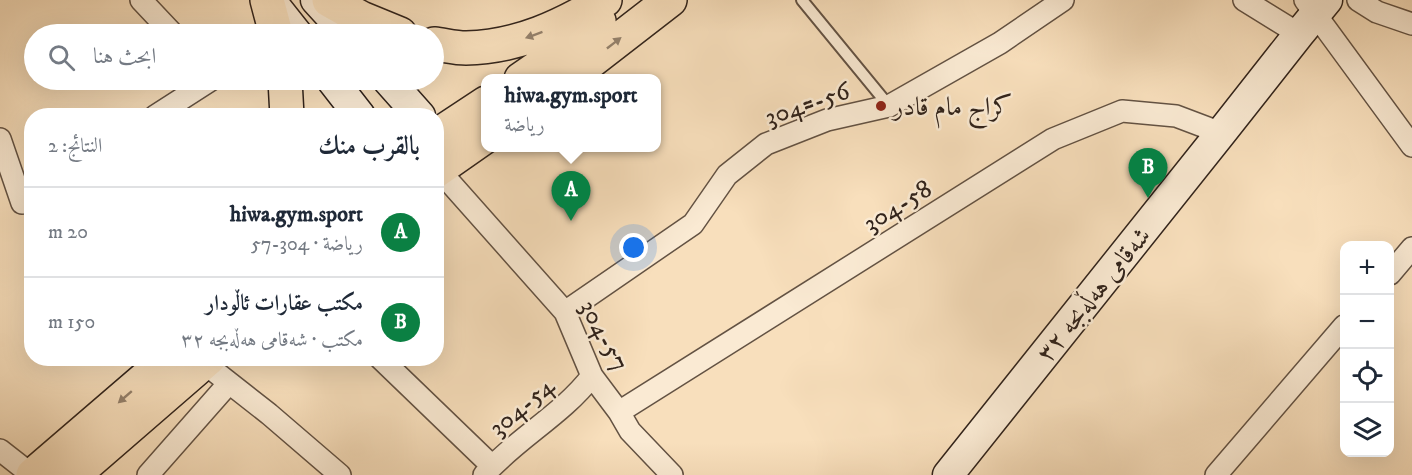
<!DOCTYPE html>
<html lang="ar">
<head>
<meta charset="utf-8">
<style>
	:root { --surface:#fff; --page:#f6f6f7; --text:#1f2937; --muted:#747a83; --line:#e0e1e3; --accent:#0b8043 }
	body { margin:0; font-family:"IM FELL DW Pica",Amiri,serif; background:var(--page); color:var(--text); direction:rtl }
	.controls { position:absolute; right:18px; bottom:18px; display:grid; overflow:hidden; border-radius:12px; box-shadow:0 6px 24px #0002 }
	.controls button { width:54px; height:54px; display:grid; place-items:center; padding:0; border:0; border-bottom:2px solid var(--line); background:var(--surface); color:var(--text); font:30px sans-serif }
	.you { position:absolute; left:634px; top:248px; width:21px; height:21px; margin:-15px; border:4px solid #fff; border-radius:50%; background:#1a73e8; box-shadow:0 0 0 9px #1a73e833 }
	.badge { display:grid; place-items:center; width:39px; height:39px; border-radius:50%; background:var(--accent); color:#fff; font-size:20px; font-weight:700 }
	.pin { position:absolute; translate:-50% -50px; filter:drop-shadow(0 2px 3px #0008) }
	.pin::after { content:''; position:absolute; top:32px; width:21px; height:18px; background:inherit; clip-path:polygon(0 0,100% 0,50% 100%) }
	.popup { position:absolute; left:481px; top:74px; width:180px; height:78px; box-sizing:border-box; display:grid; place-content:center; border-radius:12px; background:var(--surface); filter:drop-shadow(0 2px 4px #0005); font-size:20px; white-space:nowrap; color:var(--muted) }
	.popup b { font-size:22px; color:var(--text) }
	.popup::after { content:''; position:absolute; left:50%; top:100%; margin-left:-12px; border:12px solid transparent; border-top-color:var(--surface) }
	.list { margin:0; padding:0; list-style:none }
	h2 { display:flex; justify-content:space-between; align-items:center; height:78px; margin:0; padding:0 24px; font-size:26px }
	h2 small { font-size:20px; font-weight:400; color:var(--muted) }
	.list li { display:grid; grid-template-columns:39px 1fr auto; gap:18px; align-items:center; box-sizing:border-box; height:90px; padding:0 24px; border-top:2px solid var(--line) }
	.list b { display:block; font-size:22px; white-space:nowrap }
	.list p { margin:0; font-size:20px; white-space:nowrap; color:var(--muted) }
	.list em { font-size:20px; font-style:normal; color:var(--muted) }
	.icon { flex:none; width:33px; height:33px; fill:none; stroke:currentColor; stroke-width:2; stroke-linecap:round; stroke-linejoin:round }
	.map { position:relative; flex:none; width:1412px; height:475px; overflow:hidden; direction:ltr }
	.search { position:absolute; background:var(--surface); box-shadow:0 6px 24px #0002; left:24px; top:24px; width:420px; height:66px; display:flex; align-items:center; gap:15px; box-sizing:border-box; padding:0 21px; border-radius:33px; color:var(--muted); font-size:22px }
	.panel { position:absolute; background:var(--surface); box-shadow:0 6px 24px #0002; left:24px; top:108px; width:420px; height:258px; border-radius:24px; direction:rtl }
	.map>svg:first-child { display:block }
</style>
</head>
<body>
<div class="map">
<svg width="1412" height="475" viewBox="0 0 1412 475">
	<rect width="100%" height="100%" fill="#f8dfbc"/>
	<filter id="stains"><feTurbulence type="fractalNoise" baseFrequency=".00333" numOctaves="4"/><feColorMatrix values="0 0 0 0 .2 0 0 0 0 .09 0 0 0 0 .02 0 0 0 .5 -.17"/></filter>
	<radialGradient id="worn" r=".72"><stop offset=".6" stop-color="#630" stop-opacity="0"/><stop offset="1" stop-color="#630" stop-opacity=".3"/></radialGradient>
	<g fill="none" stroke-linecap="round" stroke-linejoin="round">
		<defs>
			<path id="lane" d="M802,0L889,106"/>
			<path id="street" d="M141,0L173,34
				M1244,0L1299,34
				M1305,0L1412,146
				M1358,0L1377,12L1412,24
				M155,116L211,80
				M0,139L22,203L32,197
				M438,169L565,312L592,376L619,412L630,431L672,475
				M1390,274L1412,248
				M565,312L693,224L727,175L766,144L827,120L889,106L1000,43L1063,0
				M380,358L492,466
				M204,363L269,414L340,475
				M619,412L1053,139L1122,111L1176,116L1221,133
				M0,450L32,475
				M148,475L229,383
				M484,475C517,438 562,415 592,376
				M1216,475L1344,326"/>
			<path id="secondary" d="M270,0L297,34
				M316,0L347,34
				M332,80L360,116
				M388,80L420,116
				M948,475L1221,133L1299,34L1327,0"/>
			<path id="primary" d="M267,0L276,34
				M329,0L361,18L400,34
				M434,44C444,45 455,48 466,48C518,47 562,26 605,0
				M521,79L563,50L599,21
				M568,79L670,0
				M285,80L287,116
				M436,136L486,103
				M436,171L486,136
				M33,475L169,358
				M74,475L209,358"/>
		</defs>
		<!-- lane casing -->
		<use href="#lane" stroke="#635243" stroke-width="14"/>
		<!-- street casing -->
		<use href="#street" stroke="#635243" stroke-width="24"/>
		<!-- secondary casing -->
		<use href="#secondary" stroke="#31231b" stroke-width="33"/>
		<!-- primary casing -->
		<use href="#primary" stroke="#31231b" stroke-width="36"/>
		<!-- lane -->
		<use href="#lane" stroke="#faead3" stroke-width="10"/>
		<!-- street -->
		<use href="#street" stroke="#faead3" stroke-width="21"/>
		<!-- secondary -->
		<use href="#secondary" stroke="#faead3" stroke-width="30"/>
		<!-- primary -->
		<use href="#primary" stroke="#f8dfbc" stroke-width="33"/>
	</g>
	<!-- one-way arrows -->
	<defs><path id="oneway-solid" d="M-6-.8H1V-3.2L6.5 0L1 3.2V.8H-6Z" transform="scale(1.5)"/></defs>
	<g fill="#94816c">
		<use href="#oneway-solid" transform="translate(534 35) rotate(160)"/>
		<use href="#oneway-solid" transform="translate(614 43) rotate(-38)"/>
		<use href="#oneway-solid" transform="translate(125 397) rotate(139)"/>
	</g>
	<!-- markers -->
	<circle fill="#8f2418" stroke="#faead3" stroke-width="2" cx="881" cy="106" r="6"/>
	<g text-anchor="middle" stroke-width="5" stroke-linejoin="round" paint-order="stroke">
		<!-- street labels -->
		<g font-size="26" fill="#31231b" stroke="#faead3">
			<text transform="translate(807 103) rotate(-19)" y="9">304=-56</text>
			<text transform="translate(897 205) rotate(-32)" y="9">304-58</text>
			<text transform="translate(1093 294) rotate(-51)" y="9">شەقامی هەڵەبجە ٣٢</text>
			<text transform="translate(605 335) rotate(62)" y="9">304-57</text>
			<text transform="translate(521 406) rotate(-40)" y="9">304-54</text>
		</g>
		<!-- poi labels -->
		<g font-size="26" fill="#31231b" stroke="#faead3" text-anchor="start">
			<text x="893" y="115">کراج مام قادر</text>
		</g>
	</g>
	<rect width="100%" height="100%" filter="url(#stains)"/>
	<rect width="100%" height="100%" fill="url(#worn)"/>
</svg>
<div class="controls">
<button>+</button>
<button>−</button>
<button><svg class="icon" aria-label="locate" viewBox="0 0 24 24"><circle cx="12" cy="12" r="6"/><path d="M12 2v4M12 18v4M2 12h4M18 12h4"/></svg></button>
<button><svg class="icon" aria-label="layers" viewBox="0 0 24 24"><path d="M12 4l9 5-9 5-9-5zM3 14l9 5 9-5"/></svg></button>
</div>
<div class="you"></div>
<div class="pin badge" style="left:571px;top:221px">A</div>
<div class="popup"><b>hiwa.gym.sport</b>رياضة</div>
<div class="pin badge" style="left:1148px;top:198px">B</div>
<div class="search"><svg class="icon" aria-label="search" viewBox="0 0 24 24"><circle cx="10" cy="10" r="6"/><path d="M15 15l6 6"/></svg>ابحث هنا</div>
<section class="panel">
<h2>بالقرب منك<small>النتائج: 2</small></h2>
<ul class="list">
<li><span class="badge">A</span><div><b>hiwa.gym.sport</b><p>رياضة · 304-57</p></div><em>20 m</em></li>
<li><span class="badge">B</span><div><b>مكتب عقارات ئاڵودار</b><p>مكتب · شەقامی هەڵەبجە ٣٢</p></div><em>150 m</em></li>
</ul>
</section>
</div>
</body>
</html>
